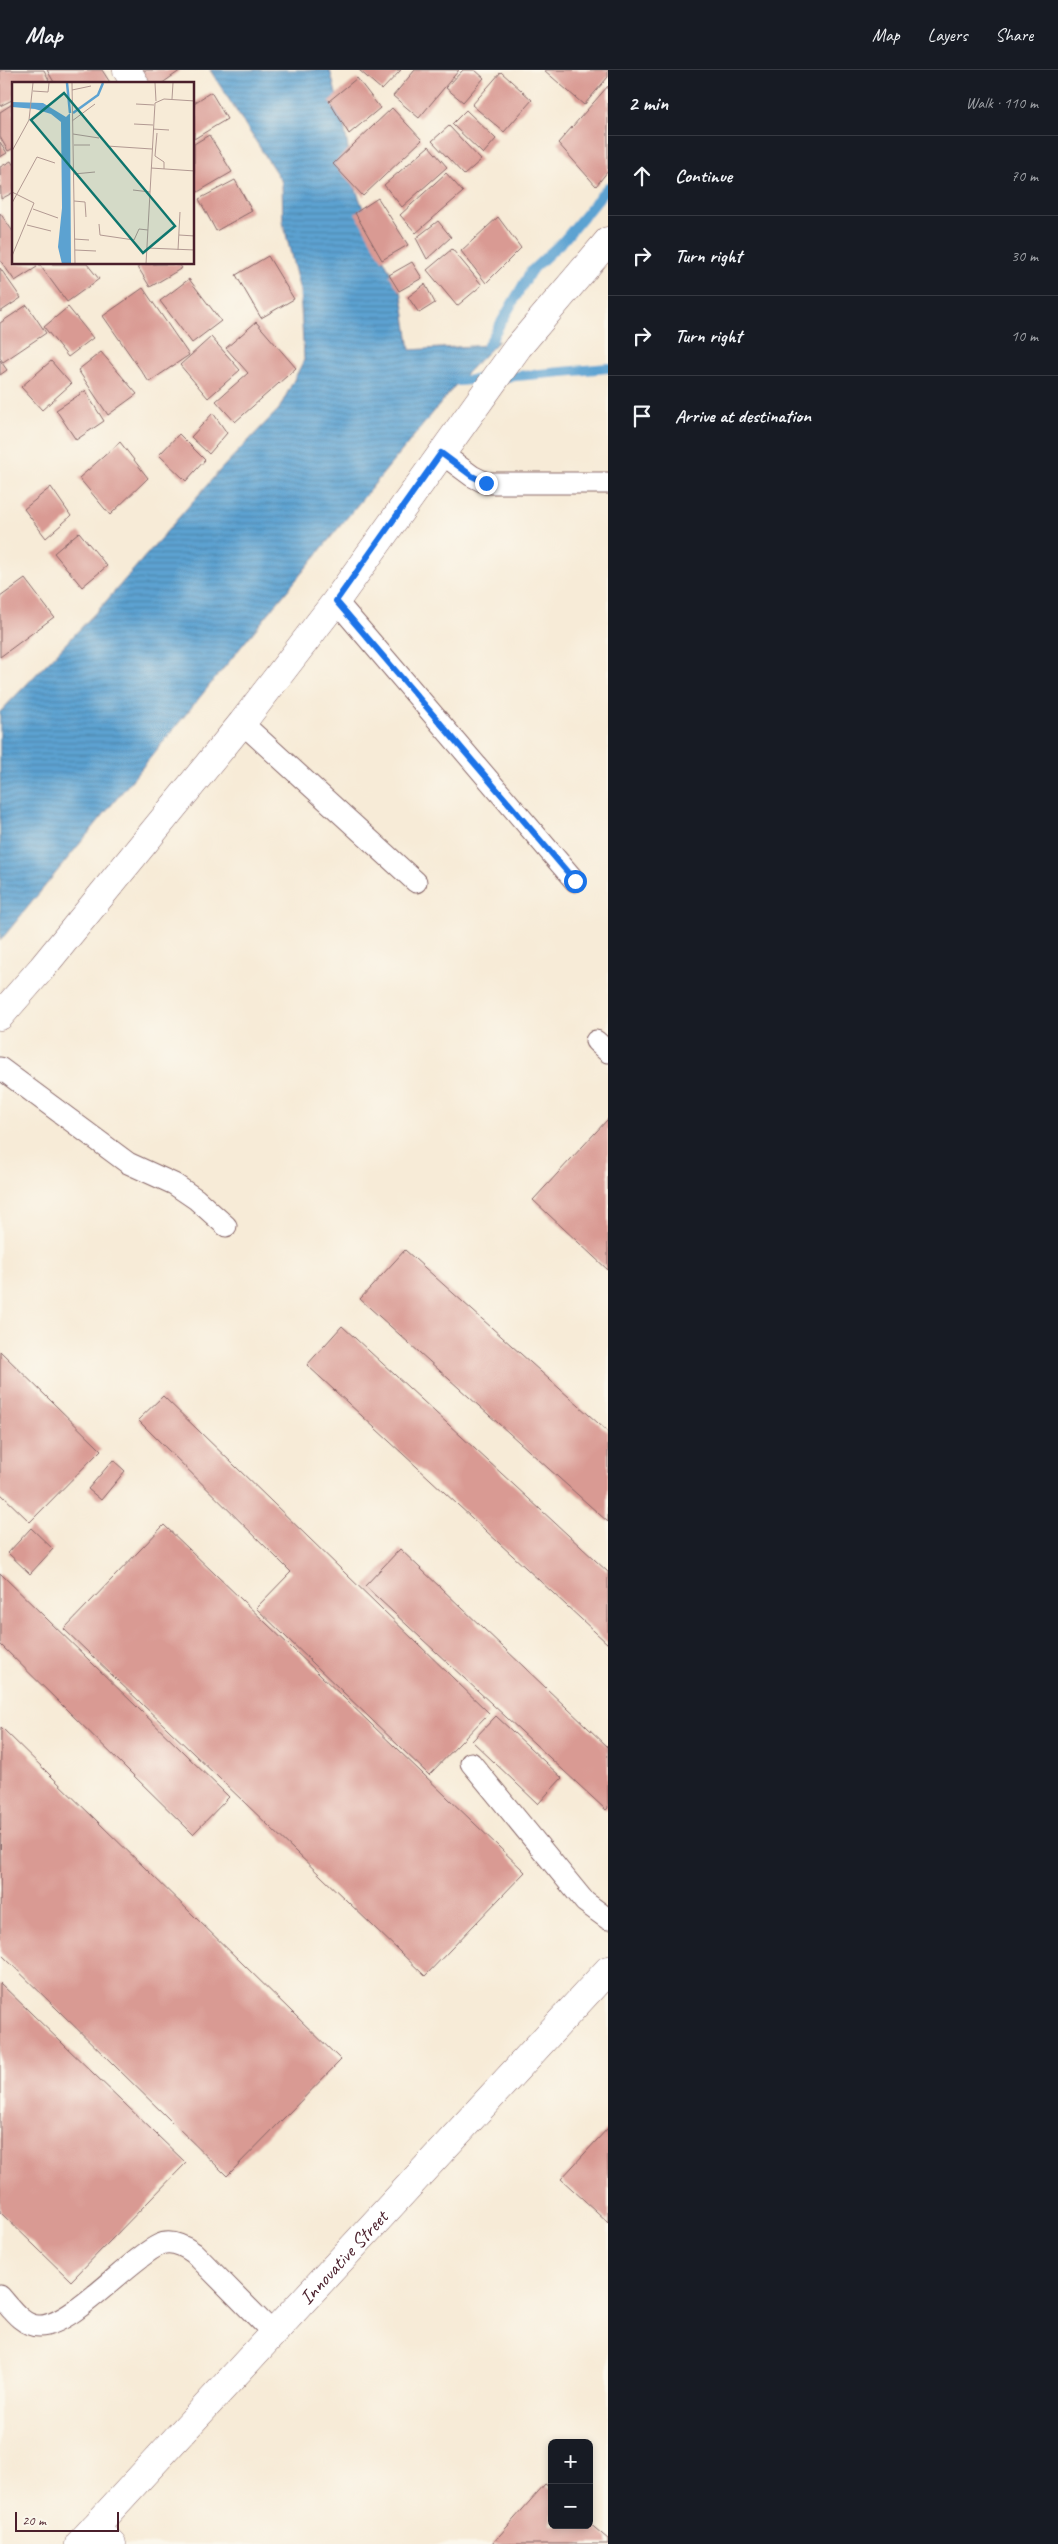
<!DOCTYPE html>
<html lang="en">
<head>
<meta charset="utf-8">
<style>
	:root { --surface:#171b24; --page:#242831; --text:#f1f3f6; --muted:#9ea1a6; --line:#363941 }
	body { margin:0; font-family:Caveat,sans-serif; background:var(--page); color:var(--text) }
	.controls { position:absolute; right:15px; bottom:15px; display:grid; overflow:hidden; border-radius:8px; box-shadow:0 2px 8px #0003 }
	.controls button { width:45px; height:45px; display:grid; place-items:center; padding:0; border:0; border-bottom:1px solid var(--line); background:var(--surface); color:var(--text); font:25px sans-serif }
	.scale { position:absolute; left:15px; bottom:12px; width:104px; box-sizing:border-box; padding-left:5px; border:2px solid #4a1f2b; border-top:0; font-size:14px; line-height:18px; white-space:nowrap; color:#4a1f2b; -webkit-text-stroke:4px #fbf7ec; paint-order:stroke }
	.stop { position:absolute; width:15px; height:15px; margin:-11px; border:4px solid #1a73e8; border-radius:50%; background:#fff }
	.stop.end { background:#1a73e8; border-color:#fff; box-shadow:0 1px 5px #0008 }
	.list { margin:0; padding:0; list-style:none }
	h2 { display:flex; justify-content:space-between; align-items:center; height:65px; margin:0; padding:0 20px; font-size:21px }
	h2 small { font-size:16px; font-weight:400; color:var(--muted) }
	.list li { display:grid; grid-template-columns:32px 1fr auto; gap:15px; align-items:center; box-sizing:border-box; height:80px; padding:0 20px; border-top:1px solid var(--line) }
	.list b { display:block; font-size:19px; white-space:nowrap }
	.list em { font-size:16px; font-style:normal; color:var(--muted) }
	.icon { flex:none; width:28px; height:28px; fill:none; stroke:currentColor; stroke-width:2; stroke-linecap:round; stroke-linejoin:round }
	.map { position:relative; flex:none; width:608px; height:2474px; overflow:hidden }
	header { display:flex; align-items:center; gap:30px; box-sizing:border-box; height:70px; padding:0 25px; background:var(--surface); border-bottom:1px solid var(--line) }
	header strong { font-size:24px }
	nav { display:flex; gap:28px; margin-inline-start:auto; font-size:18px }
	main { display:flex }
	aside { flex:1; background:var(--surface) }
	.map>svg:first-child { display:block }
</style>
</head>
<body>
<header>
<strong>Map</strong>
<nav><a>Map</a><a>Layers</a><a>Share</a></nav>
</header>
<main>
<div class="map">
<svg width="608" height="2474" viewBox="0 0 608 2474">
	<defs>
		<pattern id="water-rules" width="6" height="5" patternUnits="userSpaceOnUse" patternTransform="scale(1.25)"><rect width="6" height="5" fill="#5ca2d1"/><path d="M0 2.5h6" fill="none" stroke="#4e83aa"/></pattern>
	</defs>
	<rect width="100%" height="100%" fill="#fbf7ec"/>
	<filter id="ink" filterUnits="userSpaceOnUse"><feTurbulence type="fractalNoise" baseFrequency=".02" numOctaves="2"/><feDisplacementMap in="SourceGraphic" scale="10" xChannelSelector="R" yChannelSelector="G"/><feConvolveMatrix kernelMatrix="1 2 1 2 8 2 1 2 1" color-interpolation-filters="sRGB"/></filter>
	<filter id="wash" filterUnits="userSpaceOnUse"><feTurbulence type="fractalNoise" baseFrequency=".0096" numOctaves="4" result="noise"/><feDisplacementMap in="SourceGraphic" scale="20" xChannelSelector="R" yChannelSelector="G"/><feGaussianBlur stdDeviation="1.12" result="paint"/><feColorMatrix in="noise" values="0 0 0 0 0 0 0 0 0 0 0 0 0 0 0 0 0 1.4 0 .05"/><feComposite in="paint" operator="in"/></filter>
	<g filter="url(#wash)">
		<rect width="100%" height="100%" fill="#f7ebd7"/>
		<!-- water -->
		<path fill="url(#water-rules)" stroke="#53607e" d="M210,0H330L344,55L354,114L377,176L402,225L410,280L488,275L499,271L459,311L0,871V642L101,537L221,399L279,339L304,290L300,221L283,152L282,112Z"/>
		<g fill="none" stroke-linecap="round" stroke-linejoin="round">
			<!-- stream -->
			<path stroke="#5ca2d1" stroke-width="10" d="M488,275L531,201L564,170L608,117
				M459,311L608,298"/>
		</g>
		<g id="blocks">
			<!-- building -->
			<path fill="#d99a93" d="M0,0H44L49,10L43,14H14V29L0,36Z
				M47,0H102L111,14H55Z
				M137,0H181L161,14H147Z
				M359,0H401L382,20Z
				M415,0H459L419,48L393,26Z
				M463,0H475L484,8L463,32L446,18Z
				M544,0H608V7L584,35Z
				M501,2L532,30L504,62L472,35Z
				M357,8L380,38L349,64L329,31Z
				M608,16V101L596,116L558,73Z
				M211,22L227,49L194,69V33Z
				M14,33V78L8,81L0,67V42Z
				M392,38L422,70L363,126L333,94Z
				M466,40L496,69L483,84L452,54Z
				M449,56L481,90L464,105L432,71Z
				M209,65L232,102L196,123L194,119V74Z
				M0,72L7,83L0,87Z
				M429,76L447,97L402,137L384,115Z
				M11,91L14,96V122L1,129L0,97Z
				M446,103L463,122L416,163L400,145Z
				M235,110L252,141L216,161L199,129Z
				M378,128L408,175L382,190L355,143Z
				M0,143L14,163V194H35L37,197L15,211L0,190Z
				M498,147L521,178L486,213L461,181Z
				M438,151L451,167L427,189L416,168Z
				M452,179L482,215L457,236L427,200Z
				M268,186L294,229L261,248L236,205Z
				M412,192L422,208L399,221L389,205Z
				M39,194H87L99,209L67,232Z
				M136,194H179L182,198L150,217Z
				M0,198L21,228L0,242Z
				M189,209L221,251L192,273L160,231Z
				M425,214L435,233L419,243L408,227Z
				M143,218L189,285L149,312L103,246Z
				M27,235L46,263L3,292L0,288V253Z
				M68,237L93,268L68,287L44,257Z
				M256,252L296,298L235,352L216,331L248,303L226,278Z
				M211,267L240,300L208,328L180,295Z
				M101,282L137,324L108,345L78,300Z
				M0,290L7,300L0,305Z
				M51,291L71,314L42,340L21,317Z
				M85,321L104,351L76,370L56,340Z
				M213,343L227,363L209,384L191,367Z
				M179,364L205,390L186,411L159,385Z
				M120,372L148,408L110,445L79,408Z
				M51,417L71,446L46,468L24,439Z
				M79,462L107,496L82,517L54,483Z
				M25,509L54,547L0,587V527Z
				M608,1049V1200L533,1130Z
				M405,1180L608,1362V1452L360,1229Z
				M342,1256L608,1502V1574L307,1295Z
				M0,1281L101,1380L30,1452L0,1423Z
				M163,1326L489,1643L429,1705L256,1538L291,1502L138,1350Z
				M113,1390L125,1401L101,1430L88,1419Z
				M164,1455L525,1802L425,1906L64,1559Z
				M31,1458L53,1479L30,1504L8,1483Z
				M400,1479L608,1677V1738L606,1740L365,1516Z
				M0,1503L229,1727L193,1764L0,1574Z
				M496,1646L562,1708L538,1734L472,1671Z
				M1,1657L341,1990L227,2106L0,1883Z
				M0,1913L186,2093L71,2211L0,2142Z
				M608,2058V2152L561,2109Z
				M545,2414L552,2419V2455H589V2453L608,2469V2474H492Z"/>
		</g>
	</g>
	<g filter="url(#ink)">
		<use href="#blocks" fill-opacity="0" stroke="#876667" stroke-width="1"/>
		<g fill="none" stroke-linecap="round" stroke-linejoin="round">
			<defs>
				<path id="service" d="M441,383L472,406L486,413H608
					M336,531L575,811
					M242,653L416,812
					M596,971L608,982
					M0,998L128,1093L174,1114L196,1129L226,1156
					M471,1693L585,1832L608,1849
					M0,2226C10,2237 22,2256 39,2256C71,2257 128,2190 159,2175C171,2169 184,2176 194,2183L274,2264"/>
				<g id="minor">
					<path d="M127,0L135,14"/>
					<path d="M0,946L42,898L242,653L336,531L518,277L608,171"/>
					<path d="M94,2458L112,2474"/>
					<path id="s1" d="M79,2474L608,1900"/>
				</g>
			</defs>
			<!-- service casing -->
			<use href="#service" stroke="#876667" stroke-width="23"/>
			<!-- minor casing -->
			<use href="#minor" stroke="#876667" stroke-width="29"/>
			<!-- service -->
			<use href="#service" stroke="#fff" stroke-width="21"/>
			<!-- minor -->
			<use href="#minor" stroke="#fff" stroke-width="28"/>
		</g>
	</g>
	<g fill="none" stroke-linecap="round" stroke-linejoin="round" filter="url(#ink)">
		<!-- route -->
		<path stroke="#1a73e8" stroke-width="6" d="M486,413L472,406L441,383L336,531L575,811"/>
	</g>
	<g text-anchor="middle" stroke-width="4" stroke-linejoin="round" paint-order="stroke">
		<!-- street labels -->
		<g font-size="20" fill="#4a1f2b" stroke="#fbf7ec">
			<text dy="7" stroke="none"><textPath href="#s1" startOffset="390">Innovative Street</textPath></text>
		</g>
	</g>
	<!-- overview -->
	<g transform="translate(12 12)">
		<rect width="182" height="182" fill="#f7ebd7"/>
		<path d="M0,20L31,21L54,35L58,31L59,182H50L46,165L50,126L49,40L39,32L23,27L0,25Z" fill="#5ca2d1"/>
		<path fill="none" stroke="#5ca2d1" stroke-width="2.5" d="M55,1L58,31M61,31L86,13L91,1"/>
		<path fill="none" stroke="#b29992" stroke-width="1" d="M60,1L63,182M143,1L144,19M60,8L79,4M21,9L36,10L37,1M160,17L161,1M124,22L142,23M60,39L83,22M122,42L141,43M141,47L157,48M145,51L143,74L152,80V87M61,52L87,56M62,63H78M95,64L140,67M0,69L17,38L21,1M139,86L183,89M62,92L83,90M121,108L138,110M0,110L22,121L0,174M62,119L73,120L74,135M0,121L25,75L43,81M21,127L46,136M87,142L88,153L122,158L127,147L136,148M15,143L39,149M167,153L183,154M62,157L77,158M135,166L183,168M63,168L84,169M166,168L168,130M134,182L143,21L152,17L183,19"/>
		<path fill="#0f766e" fill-opacity="0.15" stroke="#0f766e" stroke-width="2.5" d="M52,11L163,144L131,171L19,38Z"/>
		<rect width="182" height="182" fill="none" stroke="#4a1f2b" stroke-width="2.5"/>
	</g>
</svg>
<div class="controls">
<button>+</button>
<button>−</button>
</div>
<div class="scale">20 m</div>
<div class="stop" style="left:575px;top:811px"></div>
<div class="stop end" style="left:486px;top:413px"></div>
</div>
<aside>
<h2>2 min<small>Walk · 110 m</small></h2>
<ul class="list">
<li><svg class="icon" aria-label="ahead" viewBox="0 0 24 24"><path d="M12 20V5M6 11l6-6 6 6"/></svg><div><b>Continue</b></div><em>70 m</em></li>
<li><svg class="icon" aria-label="right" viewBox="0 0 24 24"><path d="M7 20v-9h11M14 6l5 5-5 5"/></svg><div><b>Turn right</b></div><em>30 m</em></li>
<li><svg class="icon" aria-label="right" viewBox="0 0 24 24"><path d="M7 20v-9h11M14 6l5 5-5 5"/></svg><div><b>Turn right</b></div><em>10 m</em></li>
<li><svg class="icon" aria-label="arrive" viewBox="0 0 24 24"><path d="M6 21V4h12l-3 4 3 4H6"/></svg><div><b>Arrive at destination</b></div></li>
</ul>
</aside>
</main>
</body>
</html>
